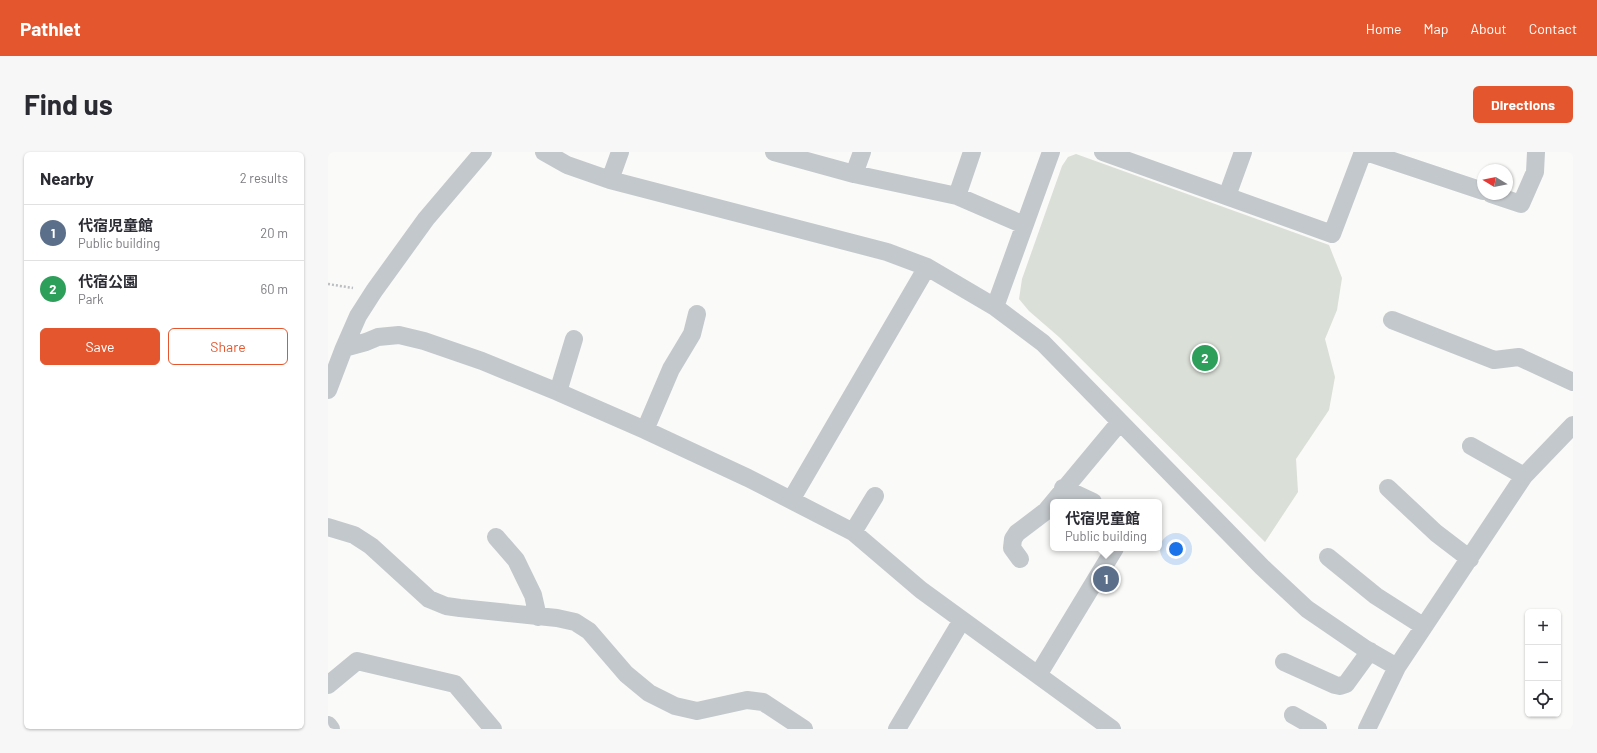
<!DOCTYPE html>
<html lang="en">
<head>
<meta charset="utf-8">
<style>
	:root { --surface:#fff; --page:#f7f7f7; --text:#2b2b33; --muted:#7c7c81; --line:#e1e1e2; --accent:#e4572e }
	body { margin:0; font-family:Barlow,"Noto Sans JP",sans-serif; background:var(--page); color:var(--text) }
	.controls { position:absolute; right:12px; bottom:12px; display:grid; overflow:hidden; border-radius:6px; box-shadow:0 1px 3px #0004 }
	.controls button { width:36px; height:36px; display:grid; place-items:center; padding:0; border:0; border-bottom:1px solid var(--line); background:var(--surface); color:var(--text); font:20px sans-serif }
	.compass { position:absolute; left:1149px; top:12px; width:36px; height:36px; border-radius:50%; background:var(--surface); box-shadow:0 1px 3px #0004; rotate:280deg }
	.you { position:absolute; left:848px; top:397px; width:14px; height:14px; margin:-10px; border:3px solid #fff; border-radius:50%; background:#1a73e8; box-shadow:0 0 0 6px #1a73e833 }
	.badge { display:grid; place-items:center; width:26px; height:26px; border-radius:50%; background:var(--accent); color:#fff; font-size:13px; font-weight:700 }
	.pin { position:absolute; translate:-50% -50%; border:2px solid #fff; box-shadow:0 1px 4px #0006 }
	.popup { position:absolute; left:722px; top:347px; width:112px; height:52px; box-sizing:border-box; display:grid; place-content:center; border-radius:6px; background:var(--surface); filter:drop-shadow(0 1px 3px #0005); font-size:13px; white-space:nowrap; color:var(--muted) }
	.popup b { font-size:15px; color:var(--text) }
	.popup::after { content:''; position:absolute; left:50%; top:100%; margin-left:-8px; border:8px solid transparent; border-top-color:var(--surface) }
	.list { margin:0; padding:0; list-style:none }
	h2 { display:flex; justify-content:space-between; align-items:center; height:52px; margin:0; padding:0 16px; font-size:17px }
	h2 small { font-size:13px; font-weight:400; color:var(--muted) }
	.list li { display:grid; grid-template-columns:26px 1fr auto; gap:12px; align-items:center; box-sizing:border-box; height:56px; padding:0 16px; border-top:1px solid var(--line) }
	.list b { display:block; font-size:15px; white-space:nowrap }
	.list p { margin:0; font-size:13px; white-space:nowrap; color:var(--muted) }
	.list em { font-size:13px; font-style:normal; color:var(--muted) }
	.actions { display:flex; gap:8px; padding:12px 16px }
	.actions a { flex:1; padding:9px 0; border:1px solid var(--accent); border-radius:6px; text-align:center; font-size:14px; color:var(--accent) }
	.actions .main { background:var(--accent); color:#fff }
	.icon { flex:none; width:22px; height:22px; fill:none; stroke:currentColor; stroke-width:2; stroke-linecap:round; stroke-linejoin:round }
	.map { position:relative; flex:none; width:1245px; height:577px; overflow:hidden; border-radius:6px }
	header { display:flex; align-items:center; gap:24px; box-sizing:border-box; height:56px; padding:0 20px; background:var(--accent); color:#fff }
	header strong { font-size:19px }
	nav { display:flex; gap:22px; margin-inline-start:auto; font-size:14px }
	.intro { display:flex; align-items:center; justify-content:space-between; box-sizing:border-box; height:96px; padding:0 24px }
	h1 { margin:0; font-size:28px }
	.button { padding:10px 18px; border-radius:6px; background:var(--accent); color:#fff; font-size:14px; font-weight:700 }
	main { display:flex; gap:24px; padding:0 24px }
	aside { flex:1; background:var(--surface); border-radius:6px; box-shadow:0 1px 3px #0004 }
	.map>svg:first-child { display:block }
</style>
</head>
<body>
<header>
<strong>Pathlet</strong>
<nav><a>Home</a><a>Map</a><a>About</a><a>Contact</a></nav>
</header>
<div class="intro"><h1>Find us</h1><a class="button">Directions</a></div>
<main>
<aside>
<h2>Nearby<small>2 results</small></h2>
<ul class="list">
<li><span class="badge" style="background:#5c6f8a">1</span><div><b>代宿児童館</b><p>Public building</p></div><em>20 m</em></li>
<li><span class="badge" style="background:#2e9e5b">2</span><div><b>代宿公園</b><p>Park</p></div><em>60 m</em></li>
</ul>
<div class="actions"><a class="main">Save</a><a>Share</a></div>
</aside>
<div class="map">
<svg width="1245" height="577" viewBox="0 0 1245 577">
	<rect width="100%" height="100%" fill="#fafaf8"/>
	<!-- green -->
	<path fill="#dadfd7" d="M748,2L1001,93L1014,126L1009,158L997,187L1007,225L1001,258L968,307L970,340L937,390L731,185L701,159L691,147L694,127L734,14L740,5Z"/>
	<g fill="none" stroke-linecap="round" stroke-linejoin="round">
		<!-- path -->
		<path stroke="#bbbfc2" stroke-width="2.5" stroke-dasharray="2 2" stroke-linecap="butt" d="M0,132L25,136"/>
		<!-- street -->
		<path stroke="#c3c8cc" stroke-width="18" d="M216,0L239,13L282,28L559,100L599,115L667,155L715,191L934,415L979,457L1036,496L1069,515
			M446,0L526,22L629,44L696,73
			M775,0L1004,82L1035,0
			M1038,0L1155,39
			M526,22L534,0
			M282,28L292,0
			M1163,42L1193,52L1207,20L1208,0
			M629,44L644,0
			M899,44L915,0
			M667,155L723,0
			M1064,168L1166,208L1191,205L1245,230
			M16,196L38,190L50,185L71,183L96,189L154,209L230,240L317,278L420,326L525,380L593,438L784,577
			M0,238L16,196L30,164L46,139L98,67L155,0
			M230,240L246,187
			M317,278L343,217L364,182L369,162
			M1143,294L1196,324
			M735,336L765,350
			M1060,336L1108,381L1142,407
			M463,348L599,115
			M0,375L26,383L43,394L101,447L118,454L132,456L229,466L247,470L261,479L298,522L321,541L347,554L369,559L419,548L435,550L476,577
			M525,380L547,344
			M168,385L188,408L205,443L210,465
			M1000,405L1048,444L1095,474
			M692,407L684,396L685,387L689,381L718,359L792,270
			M956,510L1007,533L1012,534L1018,532L1042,499
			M710,523L787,396
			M0,533L29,509L127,532L165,577
			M965,563L990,577
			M0,573L3,577
			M569,577L634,468
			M1039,577L1069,515L1196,324L1245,273"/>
	</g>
</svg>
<div class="controls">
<button>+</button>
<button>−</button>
<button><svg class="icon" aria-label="locate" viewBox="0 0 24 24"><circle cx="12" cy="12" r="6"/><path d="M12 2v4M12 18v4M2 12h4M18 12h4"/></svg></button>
</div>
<svg class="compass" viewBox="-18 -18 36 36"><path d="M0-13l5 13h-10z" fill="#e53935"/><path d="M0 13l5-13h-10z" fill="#7c7c81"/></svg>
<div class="you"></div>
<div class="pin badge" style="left:778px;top:427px;background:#5c6f8a">1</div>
<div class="popup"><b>代宿児童館</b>Public building</div>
<div class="pin badge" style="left:877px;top:206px;background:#2e9e5b">2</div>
</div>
</main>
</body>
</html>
